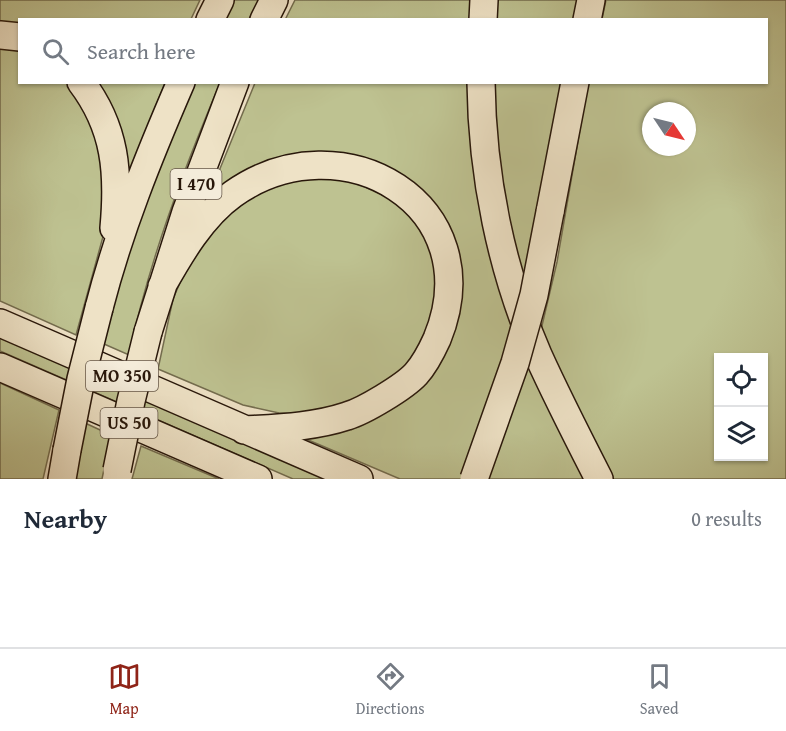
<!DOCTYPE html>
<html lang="en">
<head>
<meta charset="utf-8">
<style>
	:root { --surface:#fff; --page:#f6f6f7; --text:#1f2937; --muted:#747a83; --line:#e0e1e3; --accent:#8f2418 }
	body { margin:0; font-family:"Gentium Book Plus",serif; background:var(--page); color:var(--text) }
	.controls { position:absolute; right:18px; bottom:18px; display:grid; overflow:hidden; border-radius:0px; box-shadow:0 2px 4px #0004 }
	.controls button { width:54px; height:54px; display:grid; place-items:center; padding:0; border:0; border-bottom:2px solid var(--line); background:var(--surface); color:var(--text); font:30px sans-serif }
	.compass { position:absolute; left:642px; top:102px; width:54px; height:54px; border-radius:50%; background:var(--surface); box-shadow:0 2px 4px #0004; rotate:125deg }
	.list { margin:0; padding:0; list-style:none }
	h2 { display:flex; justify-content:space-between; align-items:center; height:78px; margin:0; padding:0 24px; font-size:26px }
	h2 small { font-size:20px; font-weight:400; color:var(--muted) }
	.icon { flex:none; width:33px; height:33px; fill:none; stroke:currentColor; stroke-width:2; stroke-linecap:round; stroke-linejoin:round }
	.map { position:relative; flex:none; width:786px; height:479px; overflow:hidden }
	.search { position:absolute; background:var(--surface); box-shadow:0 2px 4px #0004; left:18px; right:18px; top:18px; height:66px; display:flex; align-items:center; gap:15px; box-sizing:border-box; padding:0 21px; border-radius:0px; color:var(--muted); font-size:22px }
	.sheet { height:168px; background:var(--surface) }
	nav { display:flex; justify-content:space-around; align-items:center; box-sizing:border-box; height:84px; border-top:2px solid var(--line); background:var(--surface); font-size:16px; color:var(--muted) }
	nav a { display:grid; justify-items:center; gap:3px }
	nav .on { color:var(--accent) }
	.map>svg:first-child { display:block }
</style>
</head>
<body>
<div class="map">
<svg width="786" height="479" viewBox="0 0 786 479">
	<rect width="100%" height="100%" fill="#eee2c6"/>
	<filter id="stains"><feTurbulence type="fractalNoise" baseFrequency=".00333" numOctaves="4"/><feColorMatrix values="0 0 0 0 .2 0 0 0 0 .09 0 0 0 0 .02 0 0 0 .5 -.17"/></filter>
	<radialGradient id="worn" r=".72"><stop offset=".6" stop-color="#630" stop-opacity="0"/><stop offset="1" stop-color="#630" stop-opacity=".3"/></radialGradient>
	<!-- green -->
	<path fill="#bec291" stroke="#736c4e" stroke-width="1.5" fill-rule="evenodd" d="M0,0H200L191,19L20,20L19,32L0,28Z
		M233,0H259L249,19L222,20Z
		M295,0H479L478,19L285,20Z
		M495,0H584L580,19L493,20Z
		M606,0H786V479H611L540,334L557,262L588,83L766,82V20L602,19ZM651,111H687V147H651ZM718,358H764V456H718Z
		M0,48L19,51L20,82L70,83L103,146L104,233L76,335L0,301Z
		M94,83H165L127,178Z
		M193,83H220C183,171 149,261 129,355L104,344C123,254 159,168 193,83Z
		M255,83H475L485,195L595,479H400L287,431L402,392L456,273L371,162L351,156L328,155L208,198Z
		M491,83H569L527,296L507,228Z
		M327,169L414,210L442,278L426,342L399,376L344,405L300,414L279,413L243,405L158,369L173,299L185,271L196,249L238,199Z
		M0,334L334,479H293L0,351Z
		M0,383L59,410L43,479H0Z
		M85,423L111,435L102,479H72Z
		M141,446L219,479H132Z"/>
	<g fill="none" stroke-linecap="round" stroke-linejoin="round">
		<defs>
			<path id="highway" d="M210,20L220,0
				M264,20L274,0
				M483,20L484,0
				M587,20L591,0
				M0,35L20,37
				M81,82C116,128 119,173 114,228
				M481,82C482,175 501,270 538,355C557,397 578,438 599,479
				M550,212L575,82
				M162,286C180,254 202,216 233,194C342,117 492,205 437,339C432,350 425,364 416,374C404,387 364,411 347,416C314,427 278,428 244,430
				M99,308C119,230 149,156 181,82
				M0,323L359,479
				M148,332L186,212L235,82
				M0,367L258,479
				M62,479L67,450"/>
		</defs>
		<!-- highway casing -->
		<use href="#highway" stroke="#28170a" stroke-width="30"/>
		<!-- highway -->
		<use href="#highway" stroke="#eee2c6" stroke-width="27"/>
		<defs>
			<path id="highway-bridge" d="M67,450L81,379L99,308
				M117,470L131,401L148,332
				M474,479L515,363L534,295L550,212"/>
		</defs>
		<!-- highway-bridge casing -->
		<use href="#highway-bridge" stroke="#28170a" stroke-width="30" stroke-linecap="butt"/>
		<!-- highway-bridge -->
		<use href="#highway-bridge" stroke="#eee2c6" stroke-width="27"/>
	</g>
	<g text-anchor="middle" stroke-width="6" stroke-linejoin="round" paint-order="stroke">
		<!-- shield labels -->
		<g fill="#f4ecda" stroke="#655748" stroke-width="1.5">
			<rect x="170.5" y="169" width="51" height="30" rx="4.5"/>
			<rect x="86" y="361" width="72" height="30" rx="4.5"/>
			<rect x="100.5" y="408" width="57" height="30" rx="4.5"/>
		</g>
		<g font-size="18" font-weight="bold" fill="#28170a">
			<text x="196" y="190">I 470</text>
			<text x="122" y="382">MO 350</text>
			<text x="129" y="429">US 50</text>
		</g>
	</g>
	<rect width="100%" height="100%" filter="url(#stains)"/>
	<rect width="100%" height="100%" fill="url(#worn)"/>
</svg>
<div class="controls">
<button><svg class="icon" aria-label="locate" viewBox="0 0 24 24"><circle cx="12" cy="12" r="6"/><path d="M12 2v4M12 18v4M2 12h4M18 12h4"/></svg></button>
<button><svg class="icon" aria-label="layers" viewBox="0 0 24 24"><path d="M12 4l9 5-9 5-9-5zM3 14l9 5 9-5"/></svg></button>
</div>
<svg class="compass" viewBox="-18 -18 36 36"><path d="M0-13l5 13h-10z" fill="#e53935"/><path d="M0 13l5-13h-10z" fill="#747a83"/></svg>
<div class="search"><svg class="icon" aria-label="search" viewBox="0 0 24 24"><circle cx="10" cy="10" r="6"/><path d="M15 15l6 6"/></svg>Search here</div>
</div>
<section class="sheet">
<h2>Nearby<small>0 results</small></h2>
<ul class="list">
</ul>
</section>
<nav>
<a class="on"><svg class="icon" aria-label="map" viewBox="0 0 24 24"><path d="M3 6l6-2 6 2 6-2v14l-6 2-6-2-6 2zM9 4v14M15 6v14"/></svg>Map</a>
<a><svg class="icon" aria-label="directions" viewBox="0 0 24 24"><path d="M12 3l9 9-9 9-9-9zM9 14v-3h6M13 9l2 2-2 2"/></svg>Directions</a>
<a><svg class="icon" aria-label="saved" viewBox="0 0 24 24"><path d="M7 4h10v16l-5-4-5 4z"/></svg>Saved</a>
</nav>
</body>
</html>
